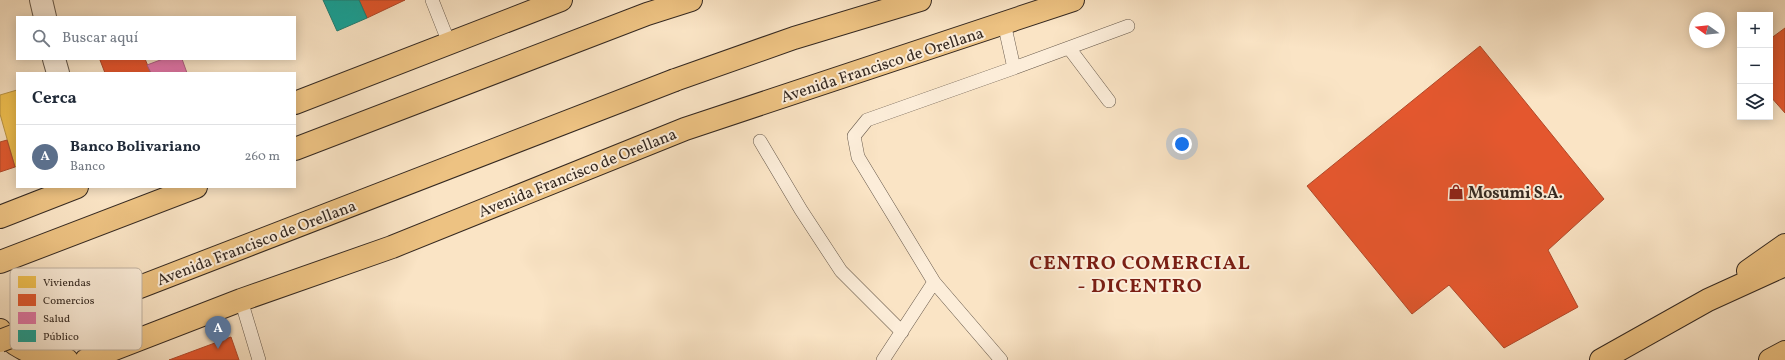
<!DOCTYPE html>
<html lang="es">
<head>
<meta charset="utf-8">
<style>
	:root { --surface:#fff; --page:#f2f2f3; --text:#1f2937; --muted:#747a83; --line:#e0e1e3; --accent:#7c3aed }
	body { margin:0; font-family:Vollkorn,serif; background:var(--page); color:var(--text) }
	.controls { position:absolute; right:12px; top:12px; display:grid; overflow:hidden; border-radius:0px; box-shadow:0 2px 10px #0003 }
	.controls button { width:36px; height:36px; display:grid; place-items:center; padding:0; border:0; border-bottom:1px solid var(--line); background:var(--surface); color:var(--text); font:20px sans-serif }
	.compass { position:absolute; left:1689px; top:12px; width:36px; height:36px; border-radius:50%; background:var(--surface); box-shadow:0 2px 10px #0003; rotate:285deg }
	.you { position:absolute; left:1182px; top:144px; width:14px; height:14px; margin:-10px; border:3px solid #fff; border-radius:50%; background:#1a73e8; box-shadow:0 0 0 6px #1a73e833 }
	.badge { display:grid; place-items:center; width:26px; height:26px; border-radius:50%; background:var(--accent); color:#fff; font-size:13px; font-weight:700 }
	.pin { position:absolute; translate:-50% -33px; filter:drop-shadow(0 1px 2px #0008) }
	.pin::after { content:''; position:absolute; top:21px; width:14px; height:12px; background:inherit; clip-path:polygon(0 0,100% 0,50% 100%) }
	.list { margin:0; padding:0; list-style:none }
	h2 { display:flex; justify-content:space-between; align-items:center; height:52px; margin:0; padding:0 16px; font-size:17px }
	h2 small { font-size:13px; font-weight:400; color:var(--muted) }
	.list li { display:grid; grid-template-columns:26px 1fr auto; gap:12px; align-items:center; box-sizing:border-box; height:64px; padding:0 16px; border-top:1px solid var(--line) }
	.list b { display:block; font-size:15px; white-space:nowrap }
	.list p { margin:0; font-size:13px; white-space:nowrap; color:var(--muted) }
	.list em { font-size:13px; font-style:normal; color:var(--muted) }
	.icon { flex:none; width:22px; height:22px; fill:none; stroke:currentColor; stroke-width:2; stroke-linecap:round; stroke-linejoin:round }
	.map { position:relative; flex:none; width:1785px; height:360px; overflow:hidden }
	.search { position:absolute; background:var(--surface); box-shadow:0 2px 10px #0003; left:16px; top:16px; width:280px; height:44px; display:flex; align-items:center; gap:10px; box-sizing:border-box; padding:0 14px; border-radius:0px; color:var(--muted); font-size:15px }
	.panel { position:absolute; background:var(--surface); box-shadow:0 2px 10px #0003; left:16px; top:72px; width:280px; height:116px; border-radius:0px }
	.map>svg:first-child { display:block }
</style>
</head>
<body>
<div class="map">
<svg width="1785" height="360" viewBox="0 0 1785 360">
	<rect width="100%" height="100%" fill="#fae4c5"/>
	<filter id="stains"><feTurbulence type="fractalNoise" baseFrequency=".005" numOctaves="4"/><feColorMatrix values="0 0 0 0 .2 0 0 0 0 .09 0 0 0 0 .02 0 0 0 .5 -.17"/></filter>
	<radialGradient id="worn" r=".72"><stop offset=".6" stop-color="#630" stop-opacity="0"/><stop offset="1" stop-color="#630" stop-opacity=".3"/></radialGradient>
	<!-- homes -->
	<path fill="#f2c14e" stroke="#b99340" d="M17,90V166L15,167L0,114V95Z"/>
	<!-- shops -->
	<path fill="#e4572e" stroke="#b0492a" d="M359,0H405L367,18Z
		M1785,28V113L1770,96V39Z
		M1480,46L1604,199L1548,250L1578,307L1504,348L1449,285L1412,314L1307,186Z
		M104,59H145L151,73H105L100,60Z
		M7,140L15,167L0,172V142Z
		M231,337L239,360H169Z"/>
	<!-- health -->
	<path fill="#e377a8" stroke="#af6080" d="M163,59H182L187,73H151L147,65Z"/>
	<!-- public -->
	<path fill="#17a398" stroke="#207e74" d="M323,0H359L367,18L337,31Z"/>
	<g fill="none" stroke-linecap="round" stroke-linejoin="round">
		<defs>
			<path id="service" d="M432,0L449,43
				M1069,48L1109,101
				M1014,68L1128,26
				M760,141L801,210L841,271L902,332
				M241,300L259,360
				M883,360L934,282
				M1001,360L934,282L858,157L854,136L867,120L1014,68L1004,23"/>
			<path id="minor" d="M41,0L45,17
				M54,59L58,73"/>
			<path id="primary" d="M295,103L561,0
				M0,217L77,187
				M1748,271L1785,245
				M0,330C16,350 42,358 67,360
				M86,360L241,300L392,247L685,129L1073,0
				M1601,360L1708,300L1785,265
				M1770,360L1785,352"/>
			<path id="trunk" d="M675,80L794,38L920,0
				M295,149L647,14L691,0
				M0,262L196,187"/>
		</defs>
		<!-- service casing -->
		<use href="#service" stroke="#66584a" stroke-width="14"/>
		<!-- minor casing -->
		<use href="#minor" stroke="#66584a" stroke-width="24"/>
		<!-- primary casing -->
		<use href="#primary" stroke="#352921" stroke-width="24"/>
		<!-- trunk casing -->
		<use href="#trunk" stroke="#352921" stroke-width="24"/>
		<!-- service -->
		<use href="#service" stroke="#fcedd9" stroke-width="13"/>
		<!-- minor -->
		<use href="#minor" stroke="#fcedd9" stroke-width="22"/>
		<!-- primary -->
		<use href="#primary" stroke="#edc282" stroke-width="22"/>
		<!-- trunk -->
		<use href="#trunk" stroke="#edc282" stroke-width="22"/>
		<defs>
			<path id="trunk-bridge" d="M0,341L675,80"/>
		</defs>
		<!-- trunk-bridge casing -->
		<use href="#trunk-bridge" stroke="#352921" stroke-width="24" stroke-linecap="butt"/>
		<!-- trunk-bridge -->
		<use href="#trunk-bridge" stroke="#edc282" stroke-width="22"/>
	</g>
	<!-- icons -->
	<defs>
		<symbol id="shop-bare" viewBox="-9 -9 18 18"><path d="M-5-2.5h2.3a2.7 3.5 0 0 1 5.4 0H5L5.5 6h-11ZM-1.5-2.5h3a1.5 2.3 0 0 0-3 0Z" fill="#8f2418" stroke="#fcedd9" stroke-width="2.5" paint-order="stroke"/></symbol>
	</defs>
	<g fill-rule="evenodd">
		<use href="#shop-bare" x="1445" y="181" width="22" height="22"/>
	</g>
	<g text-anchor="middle" stroke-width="4" stroke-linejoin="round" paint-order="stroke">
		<!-- street labels -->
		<g font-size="16" fill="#352921" stroke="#fcedd9">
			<text transform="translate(882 64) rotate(-18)" y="6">Avenida Francisco de Orellana</text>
			<text transform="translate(577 172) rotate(-22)" y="6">Avenida Francisco de Orellana</text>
			<text transform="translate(256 242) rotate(-21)" y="6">Avenida Francisco de Orellana</text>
		</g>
		<!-- poi labels -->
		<g font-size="16" font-weight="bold" fill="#352921" stroke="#fcedd9" text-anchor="start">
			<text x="1468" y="198">Mosumi S.A.</text>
		</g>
		<!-- district labels -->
		<g font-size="20" font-weight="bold" letter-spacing="1" fill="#7a1f14" stroke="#fcedd9">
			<text x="1140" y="269">CENTRO COMERCIAL<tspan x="1140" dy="23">- DICENTRO</tspan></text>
		</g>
	</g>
	<!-- legend -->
	<rect x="10" y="268" width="132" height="82" rx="6" fill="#fcedd9" stroke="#c0b2a2" stroke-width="1"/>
	<rect x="18" y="276" width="18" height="12" fill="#f2c14e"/>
	<rect x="18" y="294" width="18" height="12" fill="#e4572e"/>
	<rect x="18" y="312" width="18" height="12" fill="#e377a8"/>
	<rect x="18" y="330" width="18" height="12" fill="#17a398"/>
	<g font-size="11" fill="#352921">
		<text x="43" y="286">Viviendas</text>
		<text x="43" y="304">Comercios</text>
		<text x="43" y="322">Salud</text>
		<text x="43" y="340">Público</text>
	</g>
	<rect width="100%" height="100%" filter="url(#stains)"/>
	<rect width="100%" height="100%" fill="url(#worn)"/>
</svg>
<div class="controls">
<button>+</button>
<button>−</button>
<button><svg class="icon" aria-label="layers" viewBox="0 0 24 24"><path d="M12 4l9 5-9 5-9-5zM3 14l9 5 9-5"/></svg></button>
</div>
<svg class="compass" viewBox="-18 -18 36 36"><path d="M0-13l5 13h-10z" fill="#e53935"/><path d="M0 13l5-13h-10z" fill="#747a83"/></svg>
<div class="you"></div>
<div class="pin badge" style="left:218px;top:349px;background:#5c6f8a">A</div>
<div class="search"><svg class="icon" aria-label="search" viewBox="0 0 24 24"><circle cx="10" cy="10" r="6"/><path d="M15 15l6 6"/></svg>Buscar aquí</div>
<section class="panel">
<h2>Cerca<small></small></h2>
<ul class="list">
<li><span class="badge" style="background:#5c6f8a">A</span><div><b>Banco Bolivariano</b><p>Banco</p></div><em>260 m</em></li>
</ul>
</section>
</div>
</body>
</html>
